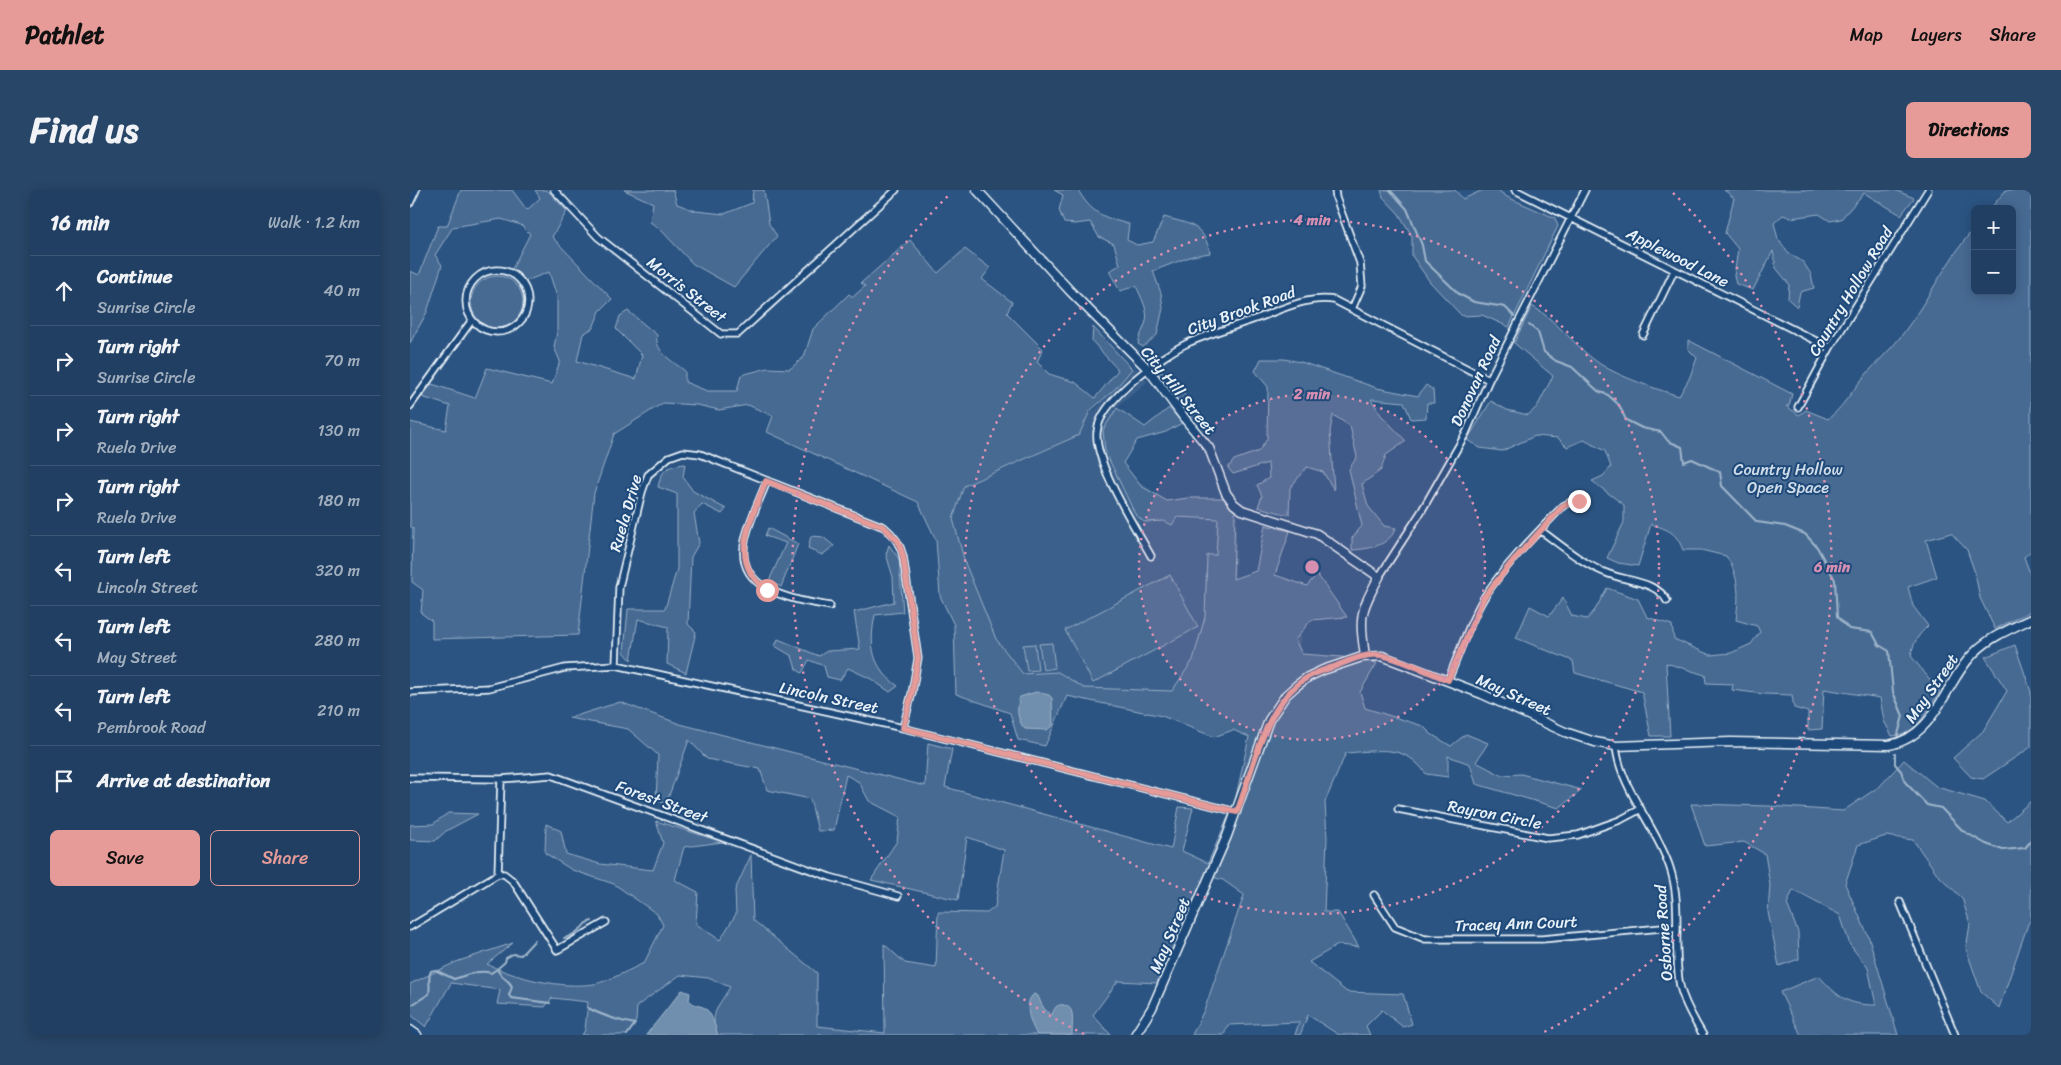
<!DOCTYPE html>
<html lang="en">
<head>
<meta charset="utf-8">
<style>
	:root { --surface:#203f62; --page:#284668; --text:#f1f3f6; --muted:#a2afbe; --line:#3d5877; --accent:#e69b98 }
	body { margin:0; font-family:Sriracha,sans-serif; background:var(--page); color:var(--text) }
	.controls { position:absolute; right:15px; top:15px; display:grid; overflow:hidden; border-radius:8px; box-shadow:0 2px 12px #0003 }
	.controls button { width:45px; height:45px; display:grid; place-items:center; padding:0; border:0; border-bottom:1px solid var(--line); background:var(--surface); color:var(--text); font:25px sans-serif }
	.stop { position:absolute; width:15px; height:15px; margin:-11px; border:4px solid #e69b98; border-radius:50%; background:#fff }
	.stop.end { background:#e69b98; border-color:#fff; box-shadow:0 1px 5px #0008 }
	.list { margin:0; padding:0; list-style:none }
	h2 { display:flex; justify-content:space-between; align-items:center; height:65px; margin:0; padding:0 20px; font-size:21px }
	h2 small { font-size:16px; font-weight:400; color:var(--muted) }
	.list li { display:grid; grid-template-columns:32px 1fr auto; gap:15px; align-items:center; box-sizing:border-box; height:70px; padding:0 20px; border-top:1px solid var(--line) }
	.list b { display:block; font-size:19px; white-space:nowrap }
	.list p { margin:0; font-size:16px; white-space:nowrap; color:var(--muted) }
	.list em { font-size:16px; font-style:normal; color:var(--muted) }
	.actions { display:flex; gap:10px; padding:15px 20px }
	.actions a { flex:1; padding:11px 0; border:1px solid var(--accent); border-radius:8px; text-align:center; font-size:18px; color:var(--accent) }
	.actions .main { background:var(--accent); color:#111 }
	.icon { flex:none; width:28px; height:28px; fill:none; stroke:currentColor; stroke-width:2; stroke-linecap:round; stroke-linejoin:round }
	.map { position:relative; flex:none; width:1621px; height:845px; overflow:hidden; border-radius:8px }
	header { display:flex; align-items:center; gap:30px; box-sizing:border-box; height:70px; padding:0 25px; background:var(--accent); color:#111 }
	header strong { font-size:24px }
	nav { display:flex; gap:28px; margin-inline-start:auto; font-size:18px }
	.intro { display:flex; align-items:center; justify-content:space-between; box-sizing:border-box; height:120px; padding:0 30px }
	h1 { margin:0; font-size:35px }
	.button { padding:12px 22px; border-radius:8px; background:var(--accent); color:#111; font-size:18px; font-weight:700 }
	main { display:flex; gap:30px; padding:0 30px }
	aside { flex:1; background:var(--surface); border-radius:8px; box-shadow:0 2px 12px #0003 }
	.map>svg:first-child { display:block }
</style>
</head>
<body>
<header>
<strong>Pathlet</strong>
<nav><a>Map</a><a>Layers</a><a>Share</a></nav>
</header>
<div class="intro"><h1>Find us</h1><a class="button">Directions</a></div>
<main>
<aside>
<h2>16 min<small>Walk · 1.2 km</small></h2>
<ul class="list">
<li><svg class="icon" aria-label="ahead" viewBox="0 0 24 24"><path d="M12 20V5M6 11l6-6 6 6"/></svg><div><b>Continue</b><p>Sunrise Circle</p></div><em>40 m</em></li>
<li><svg class="icon" aria-label="right" viewBox="0 0 24 24"><path d="M7 20v-9h11M14 6l5 5-5 5"/></svg><div><b>Turn right</b><p>Sunrise Circle</p></div><em>70 m</em></li>
<li><svg class="icon" aria-label="right" viewBox="0 0 24 24"><path d="M7 20v-9h11M14 6l5 5-5 5"/></svg><div><b>Turn right</b><p>Ruela Drive</p></div><em>130 m</em></li>
<li><svg class="icon" aria-label="right" viewBox="0 0 24 24"><path d="M7 20v-9h11M14 6l5 5-5 5"/></svg><div><b>Turn right</b><p>Ruela Drive</p></div><em>180 m</em></li>
<li><svg class="icon" aria-label="left" viewBox="0 0 24 24"><path d="M17 20v-9H6M10 6l-5 5 5 5"/></svg><div><b>Turn left</b><p>Lincoln Street</p></div><em>320 m</em></li>
<li><svg class="icon" aria-label="left" viewBox="0 0 24 24"><path d="M17 20v-9H6M10 6l-5 5 5 5"/></svg><div><b>Turn left</b><p>May Street</p></div><em>280 m</em></li>
<li><svg class="icon" aria-label="left" viewBox="0 0 24 24"><path d="M17 20v-9H6M10 6l-5 5 5 5"/></svg><div><b>Turn left</b><p>Pembrook Road</p></div><em>210 m</em></li>
<li><svg class="icon" aria-label="arrive" viewBox="0 0 24 24"><path d="M6 21V4h12l-3 4 3 4H6"/></svg><div><b>Arrive at destination</b></div></li>
</ul>
<div class="actions"><a class="main">Save</a><a>Share</a></div>
</aside>
<div class="map">
<svg width="1621" height="845" viewBox="0 0 1621 845">
	<rect width="100%" height="100%" fill="#2b5482"/>
	<filter id="ink" filterUnits="userSpaceOnUse"><feTurbulence type="fractalNoise" baseFrequency=".02" numOctaves="2"/><feDisplacementMap in="SourceGraphic" scale="10" xChannelSelector="R" yChannelSelector="G"/><feConvolveMatrix kernelMatrix="1 2 1 2 8 2 1 2 1" color-interpolation-filters="sRGB"/></filter>
	<g filter="url(#ink)">
		<!-- built -->
		<path fill="#3a608b" d="M628,176L684,221L724,176L737,192L703,221L725,248L707,276L747,304L745,313L812,310L827,322L825,391L894,430L884,488L856,521L583,491L534,393L539,302Z"/>
		<!-- green -->
		<path fill="#476b93" stroke="#98aec6" d="M51,0H102L117,20L130,8L125,0H137L157,21L142,47L202,109L190,121L183,138L173,144L167,171L226,189L232,165L206,139L210,126L218,121L247,145C244,162 264,172 275,181V192L297,201H327L331,185L358,178L380,179L394,167L403,139L439,104L443,107L455,96L451,93L500,50L528,83L555,59L580,78L572,89L602,112L597,123L633,159L627,172L639,184L665,192L685,208L708,180L682,151L683,137L722,179L706,198L680,221L669,245L554,296L543,329L555,373L586,449L613,484L648,482L674,498L762,501L783,470L795,427L797,365H806L808,329L767,327L762,335L754,331L734,332L725,324L695,261L693,240L707,218L735,237L759,218L772,233L756,242L727,250L713,273L731,296L757,311L778,308H813L825,322L823,389L846,381L855,335L880,341L865,385L897,396L907,384L937,427L901,430L885,450L892,464L932,467L967,473L950,502L955,518L1013,536L1021,544L1041,556L1056,544L1078,553L1066,572L1091,585L1111,584L1172,600L1149,618L1066,594L1060,574L1038,566V587L1016,584C995,553 969,561 936,563L915,612L917,648L914,722H928L949,757L928,755L899,772L937,802L993,804L1002,834L993,837L972,820L956,836L960,845H929L898,825L890,845H885L889,832L818,835L814,845H782L795,818L834,705L813,690L795,685L747,793L708,791L683,825L701,845H308C298,824 309,816 320,797L298,788L270,785L227,816L226,831L217,845H172L175,840L178,812L142,808L135,817L87,814L90,800L41,793L16,837L0,824V794L46,772L103,753L77,774C106,788 151,799 184,794C197,792 221,779 234,773L253,735L247,724L204,694L162,680L135,663L136,634L151,641L156,664L190,674L243,680L253,653L246,631L313,652L274,657L265,690L288,702L286,734L310,750L326,724L325,700L341,665L343,730L407,783V836L475,843L474,754L495,773L526,778L528,722L577,723L585,717L594,660L557,647L548,710L461,690L487,651L490,627L459,611L449,592L436,585L424,640L408,641L400,609L357,600L350,579L297,569L279,550L256,614L246,610L248,565L218,539L159,528L210,512L270,534L515,596L518,553L542,559L535,597L761,659L769,617L783,618L772,661L798,673L825,611L839,547L823,540L804,547L752,526L657,506L635,556L608,550L600,523L546,504L544,435L530,406L526,350L508,312L357,242L363,226L338,215L309,220L287,215L253,213L204,244L184,303L168,445L22,449V431L11,423L13,400L2,392L3,338L0,336V232L36,240L40,216L12,207L22,194L65,208L77,178L142,194L150,171L144,157L147,142V107L139,82L116,91L102,79L120,44L111,35L91,29L43,37L25,65L32,75L17,122L0,153V81L9,85L28,36H37Z
			M214,0H263L267,14L286,21L314,24L342,13L343,0H354L359,34L367,46L324,97L283,74L250,39L240,32L243,13Z
			M644,0H668C681,23 694,28 719,34L717,50L727,55L743,52L754,27C779,34 794,34 800,63L782,66L743,81L751,103L753,118L747,145L733,157L728,154C729,146 734,139 736,131C739,121 730,105 726,96L710,101L699,81L710,75L704,54L689,47L680,32L665,34L654,33L649,20L653,5Z
			M971,0H1045L1053,9L1073,0H1088L1097,7L1145,28L1148,36L1099,137L1072,125L1052,126L1020,92L1002,66V46L989,24L973,7Z
			M1314,0H1485L1504,8L1491,25L1454,3L1431,29L1420,31L1409,24L1381,28L1373,25L1364,33L1368,49L1378,63L1393,72L1401,84L1404,98L1390,102L1387,117L1378,109L1379,94L1366,78L1363,61L1343,100L1326,94L1324,86L1328,59L1315,43L1324,8Z
			M1596,0H1621V361L1614,367L1621,386V421L1585,439L1570,408L1565,383L1557,360L1541,343L1516,350L1527,387L1498,397L1503,416L1518,436C1508,445 1503,453 1501,466L1530,502L1508,535L1497,544L1482,546L1474,531L1470,508L1414,499L1412,539L1398,540V522L1384,518L1382,505L1354,504L1322,500L1323,494L1296,493L1295,485L1256,473L1260,546H1241L1232,502L1165,483L1163,471L1106,448L1120,416L1139,426L1153,408L1162,426L1177,429L1185,420L1197,398L1228,409L1237,427L1262,435L1264,449L1300,465L1321,463L1341,454L1350,442L1347,436L1326,430C1329,406 1330,387 1316,366L1291,360H1273C1266,342 1259,340 1241,334L1228,376L1208,373L1197,368L1214,332V315L1182,291L1193,286L1201,277L1195,261L1174,250L1157,257L1148,248L1125,246L1092,261L1070,258L1057,250L1081,211L1097,220L1118,225L1127,217L1143,186L1104,153L1122,116C1148,131 1165,157 1190,174C1210,187 1246,199 1269,206L1279,189L1287,168L1278,159V150L1382,204L1379,216H1376L1389,225L1396,220L1418,229C1433,217 1441,202 1453,188C1465,173 1480,161 1492,145C1518,110 1537,70 1565,37V101H1602V19H1580Z
			M61 112a26 26 0 1 1 52 0a26 26 0 1 1-52 0Z
			M851,169H874L891,172L967,198L1008,206L1016,195L1023,200L1024,213H1017L1016,228L1001,229L994,212L961,209L971,225L996,251L976,265L971,280L952,294L958,316L974,336L986,338C979,356 959,359 942,360V348L952,336L939,279L947,267L940,236L923,225L920,241L924,300L913,282L897,277L880,298L879,325L848,317L852,306L847,295L859,288L858,273L823,284L818,278L824,270L849,261L857,249L858,197L845,181Z
			M752,182C765,195 790,215 786,235L748,183Z
			M275,274L273,287L283,301L316,319L312,324L292,314L284,323L289,353L281,367L278,434L286,442L276,483L257,474L258,437L228,429L221,470L214,462L218,419H255L267,379V304L248,297C252,279 257,276 275,274Z
			M358,338L388,354L371,397L359,391L376,353L355,346Z
			M401,346L413,347L424,356L412,365L398,358Z
			M479,355L489,369L493,422L465,425C459,455 461,477 488,496L480,502L461,489L438,478L430,490L417,487L414,476L399,470L392,483L386,479L382,466L365,456L368,449L409,466L417,461L450,459L444,422L484,412L483,387L476,364Z
			M760,385L788,437L683,493L655,440Z
			M642,453L645,478L633,480L629,454Z
			M625,454L628,480L617,481L613,455Z
			M1605,455L1621,502V557L1573,589L1561,587L1543,568L1573,541L1597,501L1575,467Z
			M1494,570L1527,597L1575,611L1597,632L1621,611V730L1618,734L1589,818L1571,802L1556,759L1560,734L1552,708L1528,685L1503,650L1476,646L1448,655L1435,694L1459,748L1488,845H1391L1370,802L1409,786C1428,807 1437,815 1466,815L1458,778L1440,755L1430,725L1383,700L1377,714L1388,742L1389,769L1369,776L1358,722L1360,695L1355,664L1334,652L1295,656L1281,614L1358,616L1433,621L1470,596Z
			M38,623L68,624L36,641L25,651L0,650V635L23,634Z"/>
		<!-- water -->
		<path fill="#708ead" stroke="#a0b6cb" d="M626,502L639,505L642,508L643,535L637,540L615,539C607,531 606,517 610,507Z
			M272,800L280,803L279,810C284,815 287,815 293,817C303,822 304,836 308,845H236Z
			M624,804L628,806C631,813 634,822 642,825C643,822 644,819 646,817C651,812 661,816 662,823C663,830 662,838 662,845H627C621,834 612,814 624,804Z"/>
		<g fill="none" stroke-linecap="round" stroke-linejoin="round">
			<!-- stream -->
			<path stroke="#a0b6cb" stroke-width="2" d="M980,0L997,19L1012,55L1015,71L1049,104L1064,112L1095,117L1104,126
				M1119,135L1128,142L1134,162L1146,171L1162,177L1188,201L1198,205L1209,215L1216,230L1232,238L1251,242L1258,251L1272,257L1274,272L1282,269L1310,282L1312,296L1347,332L1375,336L1395,344L1407,357L1425,390L1427,427L1439,439L1462,442L1469,455L1479,461L1483,502L1493,526L1487,548
				M1485,563V574L1491,581L1495,592L1517,615L1531,618L1553,641L1576,654L1593,660L1615,658L1621,651
				M154,748C161,747 172,739 176,733L182,731
				M87,779L95,772L96,768L103,764L111,765L125,750
				M0,816L19,804C21,796 17,788 21,781L25,780L44,789C57,785 68,779 81,783L87,779C91,788 100,790 102,797L99,805L101,808L140,813
				M178,818C193,826 209,831 225,834L217,845"/>
			<defs>
				<path id="street" d="M144,0L188,47L311,144H328L486,0
					M925,0L926,8L950,73L952,96L942,119
					M1105,0L1420,158
					M0,13L6,0
					M56 111a31 31 0 1 1 62 0a31 31 0 1 1-62 0Z
					M1233,145L1264,81
					M0,216L62,130
					M1388,217L1420,158L1518,0
					M357,291C350,309 341,327 336,346C321,401 381,409 420,416
					M1130,340C1152,356 1174,375 1199,384C1217,391 1248,392 1257,411
					M741,366C725,337 684,273 687,242C689,211 753,164 780,152C802,143 825,136 848,128C872,119 898,106 924,110L1079,190
					M969,387L1011,322L1056,243L1079,190L1175,0
					M206,475L209,397L232,302L238,285L259,267L273,262L290,264L474,337C484,345 490,353 493,366L508,468L502,503L493,538
					M1038,490C1050,463 1059,431 1075,406C1095,375 1127,343 1153,316L1161,312L1169,311
					M0,502L79,498L155,478L206,475L493,538L827,622
					M1206,556C1210,599 1247,637 1260,678C1273,717 1262,757 1270,796C1274,813 1284,830 1293,845
					M0,588L91,589L141,585L420,687L488,706
					M988,619L1138,648L1168,645L1210,630L1231,619
					M88,684L91,589
					M964,705L985,737L1015,749H1132L1252,738H1267
					M1490,712L1545,845
					M0,737L88,684H94L103,691L147,760L196,732"/>
				<path id="secondary" d="M567,0L661,102L738,179L775,229L799,258L816,303L824,314L832,320L907,344L969,387C950,422 949,426 955,466
					M0,840L7,845
					M725,845L742,818L817,646L859,530L876,505L886,496L898,487L913,480L952,467L972,466L1072,504L1155,542L1185,552L1206,556L1320,552L1479,555C1527,546 1534,492 1565,462C1580,447 1602,438 1621,429"/>
			</defs>
			<!-- street casing -->
			<use href="#street" stroke="#e8f1f8" stroke-width="9"/>
			<!-- secondary casing -->
			<use href="#secondary" stroke="#e8f1f8" stroke-width="11"/>
			<!-- street -->
			<use href="#street" stroke="#1f4a7a" stroke-width="5.5"/>
			<!-- secondary -->
			<use href="#secondary" stroke="#1f4a7a" stroke-width="8"/>
		</g>
	</g>
	<g fill="none" stroke-linecap="round" stroke-linejoin="round" filter="url(#ink)">
		<!-- route -->
		<path stroke="#e69b98" stroke-width="6" d="M357,400C315,371 343,328 356,291L474,337L488,351L493,366L508,468L502,503L493,538L827,622C844,578 854,513 898,487C906,482 917,479 926,476C939,471 956,463 970,465C993,469 1017,482 1038,490L1074,407L1102,372L1153,316L1161,312L1169,311"/>
	</g>
	<!-- distance rings -->
	<circle cx="902" cy="377" r="173" fill="#d78fb1" fill-opacity=".12"/>
	<g fill="none" stroke="#d78fb1" stroke-width="2.5" stroke-dasharray="2.5 5">
		<circle cx="902" cy="377" r="173"/>
		<circle cx="902" cy="377" r="347"/>
		<path d="M674 844A520 520 0 0 1 541 3M1263 3A520 520 0 0 1 1130 844"/>
	</g>
	<g text-anchor="middle" stroke-width="4" stroke-linejoin="round" paint-order="stroke">
		<!-- street labels -->
		<g font-size="16" fill="#e8f1f8" stroke="#1f4a7a">
			<text transform="translate(1268 67) rotate(27)" y="6">Applewood Lane</text>
			<text transform="translate(277 99) rotate(38)" y="6">Morris Street</text>
			<text transform="translate(1440 101) rotate(-59)" y="6">Country Hollow Road</text>
			<text transform="translate(831 120) rotate(-20)" y="6">City Brook Road</text>
			<text transform="translate(1065 191) rotate(-65)" y="6">Donovan Road</text>
			<text transform="translate(769 200) rotate(51)" y="6">City Hill Street</text>
			<text transform="translate(215 323) rotate(-74)" y="6">Ruela Drive</text>
			<text transform="translate(1521 498) rotate(-55)" y="6">May Street</text>
			<text transform="translate(1104 504) rotate(24)" y="6">May Street</text>
			<text transform="translate(419 507) rotate(12)" y="6">Lincoln Street</text>
			<text transform="translate(252 611) rotate(20)" y="6">Forest Street</text>
			<text transform="translate(1085 624) rotate(11)" y="6">Rayron Circle</text>
			<text transform="translate(1106 733) rotate(-2)" y="6">Tracey Ann Court</text>
			<text transform="translate(1253 743) rotate(-94)" y="6">Osborne Road</text>
			<text transform="translate(759 745) rotate(-67)" y="6">May Street</text>
		</g>
		<!-- park labels -->
		<g font-size="16" fill="#d0dde9" stroke="#1f4a7a">
			<text x="1378" y="285">Country Hollow<tspan x="1378" dy="18">Open Space</tspan></text>
		</g>
	</g>
	<circle cx="902" cy="377" r="8" fill="#d78fb1" stroke="#1f4a7a" stroke-width="2.5"/>
	<g font-size="15" text-anchor="middle" font-weight="bold" fill="#d78fb1" stroke="#1f4a7a" stroke-width="4" stroke-linejoin="round" paint-order="stroke">
		<text x="902" y="35">4 min</text>
		<text x="902" y="209">2 min</text>
		<text x="1422" y="382">6 min</text>
	</g>
</svg>
<div class="controls">
<button>+</button>
<button>−</button>
</div>
<div class="stop" style="left:357px;top:400px"></div>
<div class="stop end" style="left:1169px;top:311px"></div>
</div>
</main>
</body>
</html>
